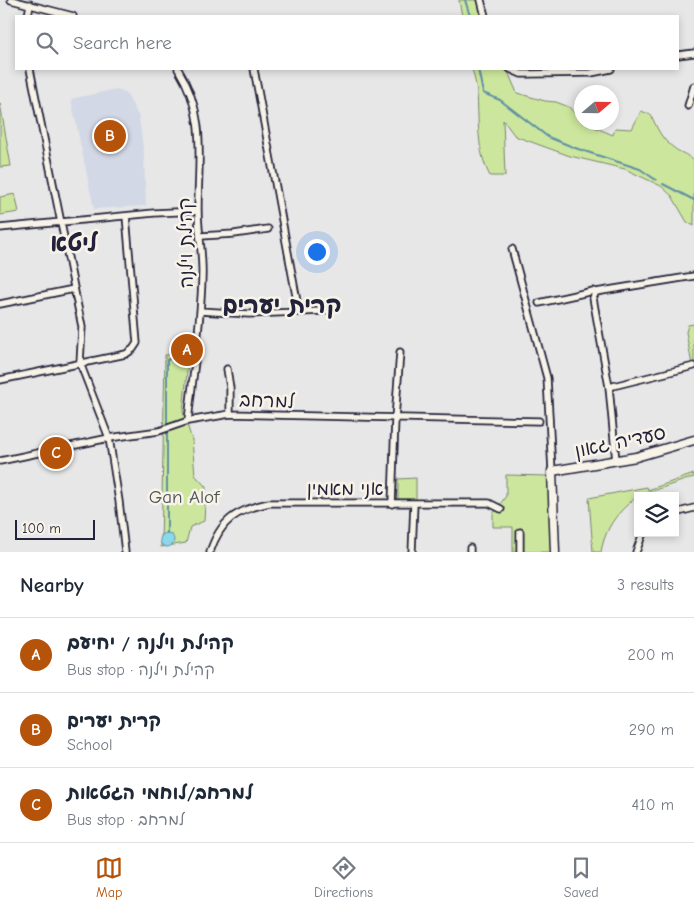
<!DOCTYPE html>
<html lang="en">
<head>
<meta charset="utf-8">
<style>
	:root { --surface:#fff; --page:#f6f6f7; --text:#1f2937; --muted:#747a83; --line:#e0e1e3; --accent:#b45309 }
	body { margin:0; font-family:"Comic Neue","Playpen Sans Hebrew",sans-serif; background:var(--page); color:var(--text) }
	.controls { position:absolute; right:15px; bottom:15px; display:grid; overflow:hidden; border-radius:0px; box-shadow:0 2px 8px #0003 }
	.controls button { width:45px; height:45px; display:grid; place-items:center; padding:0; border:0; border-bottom:1px solid var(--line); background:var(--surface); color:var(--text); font:25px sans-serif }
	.compass { position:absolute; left:574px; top:85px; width:45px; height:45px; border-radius:50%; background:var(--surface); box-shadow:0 2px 8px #0003; rotate:70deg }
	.scale { position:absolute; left:15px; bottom:12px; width:80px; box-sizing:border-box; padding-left:5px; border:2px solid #22223b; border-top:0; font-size:14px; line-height:18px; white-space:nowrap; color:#22223b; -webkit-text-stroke:4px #f7f3e8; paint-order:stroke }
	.you { position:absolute; left:316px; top:251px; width:18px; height:18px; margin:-12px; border:4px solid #fff; border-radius:50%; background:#1a73e8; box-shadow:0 0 0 8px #1a73e833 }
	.badge { display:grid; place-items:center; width:32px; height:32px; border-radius:50%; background:var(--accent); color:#fff; font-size:16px; font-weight:700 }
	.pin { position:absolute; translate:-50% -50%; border:2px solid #fff; box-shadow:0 1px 5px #0006 }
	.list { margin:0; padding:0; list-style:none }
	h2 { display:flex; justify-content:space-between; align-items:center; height:65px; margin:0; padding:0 20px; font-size:21px }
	h2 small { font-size:16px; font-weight:400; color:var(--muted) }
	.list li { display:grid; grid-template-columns:32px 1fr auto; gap:15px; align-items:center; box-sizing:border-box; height:75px; padding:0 20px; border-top:1px solid var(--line) }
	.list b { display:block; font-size:19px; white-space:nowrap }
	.list p { margin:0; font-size:16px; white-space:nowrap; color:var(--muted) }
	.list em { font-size:16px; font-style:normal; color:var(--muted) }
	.icon { flex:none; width:28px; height:28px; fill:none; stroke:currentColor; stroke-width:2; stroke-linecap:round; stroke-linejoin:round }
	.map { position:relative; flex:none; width:694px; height:552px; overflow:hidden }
	.search { position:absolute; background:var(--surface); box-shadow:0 2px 8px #0003; left:15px; right:15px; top:15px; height:55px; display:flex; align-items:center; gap:12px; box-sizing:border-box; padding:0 18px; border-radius:0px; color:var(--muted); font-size:19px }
	.sheet { height:290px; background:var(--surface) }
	nav { display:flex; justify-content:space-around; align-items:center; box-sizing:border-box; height:70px; border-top:1px solid var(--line); background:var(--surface); font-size:14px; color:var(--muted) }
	nav a { display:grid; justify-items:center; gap:2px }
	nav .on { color:var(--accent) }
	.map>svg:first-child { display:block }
</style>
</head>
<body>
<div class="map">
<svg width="694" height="552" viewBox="0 0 694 552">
	<rect width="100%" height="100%" fill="#e7e7e7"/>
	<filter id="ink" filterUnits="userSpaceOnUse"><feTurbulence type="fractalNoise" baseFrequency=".02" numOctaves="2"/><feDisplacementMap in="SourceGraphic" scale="10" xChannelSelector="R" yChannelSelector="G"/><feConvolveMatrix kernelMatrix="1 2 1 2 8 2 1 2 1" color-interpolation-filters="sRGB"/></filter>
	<g filter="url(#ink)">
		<!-- built -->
		<path fill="#d3d8e6" d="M116,89L126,93L139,117L144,155L146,206L94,209L71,99Z"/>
		<!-- green -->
		<path fill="#cce79d" stroke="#77846c" d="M459,0H478L483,16H462Z
			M472,69H503L508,72L517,93L545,101L556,102L569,107L582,122L613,135L615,128L632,129L641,111L651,115C657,128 661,139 674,148C680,153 686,153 694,161V226L687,222L672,196L661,186L625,169L570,156L515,136L503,120L505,176H490C476,150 479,120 477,92C476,84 474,76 472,69Z
			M0,103L11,166L0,167Z
			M15,194L19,212L0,215V197Z
			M694,324V365H692L686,332L688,325Z
			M189,352L183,412L192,440L195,475L206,487L204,521L190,527L186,543L161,547L165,355Z
			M694,474V477L638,496C635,499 630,502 626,506C612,519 604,534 601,552H593L589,498L647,487L648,490Z
			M506,475L549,476L552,552H513V527H493V514L506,496Z
			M416,478V499H398V479Z"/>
		<!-- water -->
		<path fill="#8bd7eb" stroke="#618fa5" d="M160 540a7 7 0 1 1 14 0a7 7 0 1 1-14 0Z"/>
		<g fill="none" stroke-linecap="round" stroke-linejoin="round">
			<!-- stream -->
			<path stroke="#618fa5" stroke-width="2" d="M465,0L470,16
				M478,69L483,93L500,100L548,137L578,149L640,169L656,180
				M663,184L694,200
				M167,426V360L175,357L194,356
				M167,430V533"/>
			<defs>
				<path id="street" d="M11,0L73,16
					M481,0L485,16
					M28,16L30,4
					M678,55L694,53
					M30,69L82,327L80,363L109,438L119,501L125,552
					M178,69C207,116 198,157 198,209C198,232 203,254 202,277C201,325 193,373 188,421
					M254,69L299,312
					M510,69L521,74H528L591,73L611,69
					M688,106L694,86
					M0,228L154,213L198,211
					M201,236L234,234L268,229
					M512,249L547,378L552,471
					M596,292L593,298L609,387L616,461
					M539,303L593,291L596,292L694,276
					M0,304L74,289
					M200,311L249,314L324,311
					M227,369L230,388V414
					M0,380L126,354L133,349L137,343L126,216
					M609,387L694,366
					M0,461L109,438L159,431L188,421L230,414L539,421
					M392,504L395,419L400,352
					M675,513L694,508
					M520,532V552
					M470,548V552
					M210,552C221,519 237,510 269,503H489L501,509
					M412,552L414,503
					M636,552L643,533"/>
				<path id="secondary" d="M555,552L552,471L636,457L694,440"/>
			</defs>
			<!-- street casing -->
			<use href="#street" stroke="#22223b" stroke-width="9"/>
			<!-- secondary casing -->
			<use href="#secondary" stroke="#22223b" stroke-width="11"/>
			<!-- street -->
			<use href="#street" stroke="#f7f3e8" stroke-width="5.5"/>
			<!-- secondary -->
			<use href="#secondary" stroke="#f7f3e8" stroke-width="8"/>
		</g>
	</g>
	<g text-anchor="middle" stroke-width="5" stroke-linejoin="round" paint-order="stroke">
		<!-- street labels -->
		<g font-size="19" fill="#22223b" stroke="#f7f3e8">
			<text transform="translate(185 243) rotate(-91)" y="7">קהילת וילנה</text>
			<text transform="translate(267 400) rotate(2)" y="7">למרחב</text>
			<text transform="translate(620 441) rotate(-12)" y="7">סעדיה גאון</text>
			<text x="345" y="495">אני מאמין</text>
		</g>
		<!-- park labels -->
		<g font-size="19" fill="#4c5354" stroke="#f7f3e8">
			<text x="184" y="503">Gan Alof</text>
		</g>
		<!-- district labels -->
		<g font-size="24" font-weight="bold" fill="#22223b" stroke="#f7f3e8">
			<text x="74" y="251">ליטא</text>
			<text x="282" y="313">קרית יערים</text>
		</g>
	</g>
</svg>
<div class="controls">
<button><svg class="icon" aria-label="layers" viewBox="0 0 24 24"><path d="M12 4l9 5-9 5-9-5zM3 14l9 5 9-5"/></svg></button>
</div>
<svg class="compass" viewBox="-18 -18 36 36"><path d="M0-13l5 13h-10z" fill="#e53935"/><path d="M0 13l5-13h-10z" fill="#747a83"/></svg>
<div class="scale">100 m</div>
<div class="you"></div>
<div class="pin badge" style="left:187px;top:350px">A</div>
<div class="pin badge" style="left:110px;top:136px">B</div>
<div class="pin badge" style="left:56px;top:453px">C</div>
<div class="search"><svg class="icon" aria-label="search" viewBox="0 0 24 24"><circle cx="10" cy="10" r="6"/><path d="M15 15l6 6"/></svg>Search here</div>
</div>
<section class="sheet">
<h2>Nearby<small>3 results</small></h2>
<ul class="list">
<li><span class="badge">A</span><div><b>קהילת וילנה / יחיעם</b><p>Bus stop · קהילת וילנה</p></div><em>200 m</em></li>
<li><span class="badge">B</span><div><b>קרית יערים</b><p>School</p></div><em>290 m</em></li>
<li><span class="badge">C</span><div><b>למרחב/לוחמי הגטאות</b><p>Bus stop · למרחב</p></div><em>410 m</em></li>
</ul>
</section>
<nav>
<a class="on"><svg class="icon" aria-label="map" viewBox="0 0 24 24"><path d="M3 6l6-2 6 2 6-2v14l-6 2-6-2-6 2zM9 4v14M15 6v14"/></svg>Map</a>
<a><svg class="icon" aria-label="directions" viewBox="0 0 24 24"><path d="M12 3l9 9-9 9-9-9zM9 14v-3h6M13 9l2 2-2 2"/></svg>Directions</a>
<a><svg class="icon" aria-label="saved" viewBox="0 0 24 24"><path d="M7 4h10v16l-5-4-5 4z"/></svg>Saved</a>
</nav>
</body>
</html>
